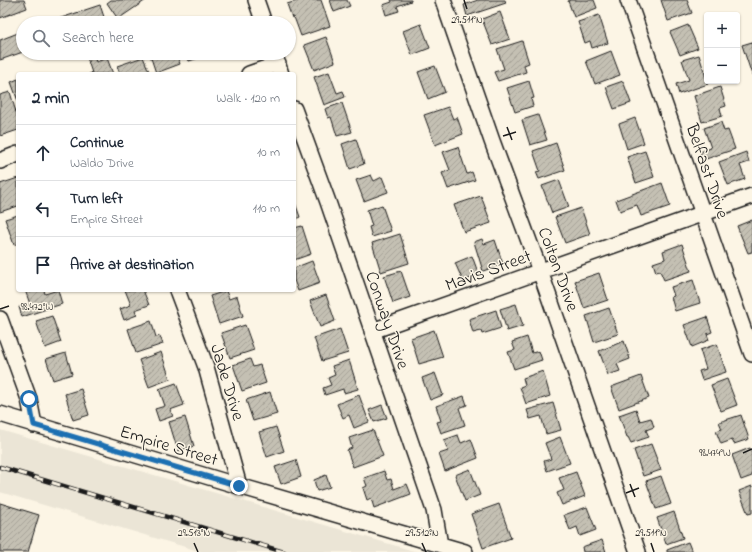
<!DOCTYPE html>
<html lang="en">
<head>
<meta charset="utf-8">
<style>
	:root { --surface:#fff; --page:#f6f6f7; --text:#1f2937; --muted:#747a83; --line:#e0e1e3 }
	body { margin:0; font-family:"Indie Flower",sans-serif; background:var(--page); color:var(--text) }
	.controls { position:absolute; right:12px; top:12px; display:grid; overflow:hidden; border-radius:4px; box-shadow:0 1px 3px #0004 }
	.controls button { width:36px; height:36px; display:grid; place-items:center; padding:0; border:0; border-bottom:1px solid var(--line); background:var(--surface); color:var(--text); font:20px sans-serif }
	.stop { position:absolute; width:12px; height:12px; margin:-9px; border:3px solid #1f6fb2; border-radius:50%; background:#fff }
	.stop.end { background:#1f6fb2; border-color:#fff; box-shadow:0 1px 4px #0008 }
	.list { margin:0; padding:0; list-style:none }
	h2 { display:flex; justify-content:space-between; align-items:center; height:52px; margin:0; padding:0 16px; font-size:17px }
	h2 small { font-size:13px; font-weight:400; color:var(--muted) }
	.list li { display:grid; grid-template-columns:26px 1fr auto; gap:12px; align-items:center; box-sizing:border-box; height:56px; padding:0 16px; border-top:1px solid var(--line) }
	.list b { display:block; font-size:15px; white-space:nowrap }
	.list p { margin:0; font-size:13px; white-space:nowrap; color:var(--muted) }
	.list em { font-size:13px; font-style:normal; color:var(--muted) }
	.icon { flex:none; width:22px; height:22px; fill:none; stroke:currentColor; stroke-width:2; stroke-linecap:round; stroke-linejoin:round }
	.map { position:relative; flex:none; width:752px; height:552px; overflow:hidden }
	.search { position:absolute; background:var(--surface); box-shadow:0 1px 3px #0004; left:16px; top:16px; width:280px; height:44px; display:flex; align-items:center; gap:10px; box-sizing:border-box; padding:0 14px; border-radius:22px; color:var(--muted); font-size:15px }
	.panel { position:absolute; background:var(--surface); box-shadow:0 1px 3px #0004; left:16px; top:72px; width:280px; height:220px; border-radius:4px }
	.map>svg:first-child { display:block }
</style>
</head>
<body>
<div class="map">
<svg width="752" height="552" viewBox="0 0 752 552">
	<defs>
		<pattern id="building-hatch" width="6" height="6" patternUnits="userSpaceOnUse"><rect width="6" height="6" fill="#c4c0b3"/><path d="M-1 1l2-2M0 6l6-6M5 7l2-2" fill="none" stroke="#a8a499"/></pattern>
	</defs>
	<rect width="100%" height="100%" fill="#fcf5e5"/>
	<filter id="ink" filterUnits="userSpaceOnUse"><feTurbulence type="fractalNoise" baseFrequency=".025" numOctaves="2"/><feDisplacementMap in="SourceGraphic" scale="8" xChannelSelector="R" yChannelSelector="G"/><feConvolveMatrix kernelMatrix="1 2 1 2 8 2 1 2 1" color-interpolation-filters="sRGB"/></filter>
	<g filter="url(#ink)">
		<!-- built -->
		<path fill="#ebe5d6" d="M0,430L417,552H202L0,492Z"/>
		<!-- building -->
		<path fill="url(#building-hatch)" stroke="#1c1c1c" d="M0,0H24L27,8L0,18Z
			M111,0H146L118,19L107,3Z
			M300,0H321L330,26L301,36L294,17L292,18L287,4Z
			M330,0H347L350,6L334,12Z
			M391,0H411V1L397,6L399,11L386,15L383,5L392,2Z
			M478,0H505L506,3L467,16L464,5Z
			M570,0H594L597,8L574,17L568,1Z
			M661,0H687L692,13L668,21Z
			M100,5L106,23H46Z
			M500,12L510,39L492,45L482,19Z
			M599,15L608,43L592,48L590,41L585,43L578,22Z
			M421,24L430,48L412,55L403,31Z
			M688,25L698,48L680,55L670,32Z
			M23,31V52L0,60V40Z
			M326,37L335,62L314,70L304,45Z
			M522,41L529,63L524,65L526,72L498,81L494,72L504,69L497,49Z
			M752,42V75L742,45Z
			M611,51L620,75L595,84L586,61Z
			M154,53H176L180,64L156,73L150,55Z
			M186,53H214L189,61Z
			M94,55L96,62L107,58L113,74H89L92,73L87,58Z
			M699,55L708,84L679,94L676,84L689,80L682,60Z
			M143,57L150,74H120L117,66Z
			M435,66L445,92L428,99L418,72Z
			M329,72L337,93L343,91L345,97L324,105L314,77Z
			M18,79V101L11,82Z
			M529,81L534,98L531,99L533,106L515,112L507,88Z
			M623,81L631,103L614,109L606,87Z
			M720,87L726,106L720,108L722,116L702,122L694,96Z
			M10,92L18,119V130L0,136V95Z
			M342,103L352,132L337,136L331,117L328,118L325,109Z
			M448,107L453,119L457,117L463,134L435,145L424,115Z
			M538,115L547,140L530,145L522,120Z
			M635,118L644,143L627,149L619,124Z
			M721,122L724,131L728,130L735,149L703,160L700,152L711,148L704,128Z
			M356,139L364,164L350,169L342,144Z
			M556,143L565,170L539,179L536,172L540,171L533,151Z
			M458,147L467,174L472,172L475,180L448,189L442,173L450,170L443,152Z
			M645,151L654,177L636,183L627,157Z
			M746,152L749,162L740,165L745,179L728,185L719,162Z
			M371,175L374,181L382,177L388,192L364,201L356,180Z
			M18,178V206L0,212V184Z
			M559,180L569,207L552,213L542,186Z
			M662,183L670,206L641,216L637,205L620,211L616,200Z
			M481,196L491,223L464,232L454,205Z
			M294,200L300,217L294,220Z
			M382,205L391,231L372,237L369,227L372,226L367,210Z
			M581,208L590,234L565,243L555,217Z
			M18,215V243L14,245L5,219Z
			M752,220V252L748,253L737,226Z
			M302,226L311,254L294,260V228Z
			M400,234L409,263L381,272L372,243Z
			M482,239L484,244L495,240L503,264L483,271L474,242Z
			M682,244L691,271L664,280L660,271L656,272L653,263L665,259L663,251Z
			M472,256L479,275L463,281L455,263Z
			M312,261L320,283L298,291L294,280V268Z
			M401,271L410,297L393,303L384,276Z
			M599,273L608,300L584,308L575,281Z
			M693,280L700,303L675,311L671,297L674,296L671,287Z
			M25,290H44L45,294L58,290L62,304L22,317L19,307L30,304Z
			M125,290H143L149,305L135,310L137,315L124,320L120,309L131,305Z
			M226,291L229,299L237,296L243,316L219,324L210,296Z
			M326,295L335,321L320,327L310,301Z
			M516,304L523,326L507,331L500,309Z
			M609,308L618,334L594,342L586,316Z
			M496,310L501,328L482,334L481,331L473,333L469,319Z
			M52,316L61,342L45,348L36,321Z
			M707,317L712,332L707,334L709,340L692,347L684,325Z
			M151,321L156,337L160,336L163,344L136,353L128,329Z
			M245,325L254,350L230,358L221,333Z
			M340,329L348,353L322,361L314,338Z
			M434,330L443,357L419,364L411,338Z
			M527,337L532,353L539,351L542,360L514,369L508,352L515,350L512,342Z
			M624,341L630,359L617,364L620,371L608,375L599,351Z
			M717,344L726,372L702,380L699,371L706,369L700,350Z
			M161,352L170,379L149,387L139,360Z
			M66,353L72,374L53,380L46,359Z
			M250,359L253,367L260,365L266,383L242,391L233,365Z
			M349,360L358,389L344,393L343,389L325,395L323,388L331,385L328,378L335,375L332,366Z
			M543,371L550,396L526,404L520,387L525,385L523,378Z
			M435,373L443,395L430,400L422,378Z
			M641,376L649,398L619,409L611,387Z
			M727,379L737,405L721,411L711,385Z
			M176,383L184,405L170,410L173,416L159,421L155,409L165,406L159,389Z
			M81,389L89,415L73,420L65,394Z
			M270,392L277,414L253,421L246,400Z
			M359,395L369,422L354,428L349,415L343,418L337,404Z
			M464,396L467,405L459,408L465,425L441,433L437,422L441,421L436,406Z
			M553,403L561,430L546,434L541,416L530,419L527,410Z
			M382,405L387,418L374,422L369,410Z
			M636,409L640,421L651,418L654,427L646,430L649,437L631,443L628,437H627L619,415Z
			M741,415L749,439L734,444L732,440L721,444L716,431L722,429L719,422Z
			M185,417L194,446L178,451L169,422Z
			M276,427L284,451L267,457L259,432Z
			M373,430L383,456L353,467L347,450L352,448L349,438Z
			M458,435L461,443L471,439L478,458L445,471L439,454L448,451L444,440Z
			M560,437L570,463L547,471L544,461L551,459L545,443Z
			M651,444L661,470L643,476L634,450Z
			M750,448L752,453V476L741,480L732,455Z
			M296,460L301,477L281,484L275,467Z
			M470,469L480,495L465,501L455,475Z
			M384,471L387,480L391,479L394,489L407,484L411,494L374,508L371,498L367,500L363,488L367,486L364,478Z
			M576,472L585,496L562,505L557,493L564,490L559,478Z
			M326,475L330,487L317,491L314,480Z
			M661,476L671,504L656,509L646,481Z
			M752,486V513L748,514L739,491Z
			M0,503L39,515L28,552H0Z
			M499,504L511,538L483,548L471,514Z
			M587,507L596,530L580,536L577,527L570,530L564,515Z
			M674,512L683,538L666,544L657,518Z
			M602,540L606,552H583L582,547Z
			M688,542L692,552H667V550Z"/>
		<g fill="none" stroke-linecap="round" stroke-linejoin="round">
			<defs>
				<path id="minor" d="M256,0L264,23
					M443,0L492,141L540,271L638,552
					M628,0L752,354
					M274,53L281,74
					M249,74L278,64
					M294,109L328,202L434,510L440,545
					M0,161L18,154
					M177,290L206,367L239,486
					M0,319L29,399L34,425
					M372,331L752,196
					M0,414L239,486L465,552"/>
			</defs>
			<!-- minor casing -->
			<use href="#minor" stroke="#1c1c1c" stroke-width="18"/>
			<!-- minor -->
			<use href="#minor" stroke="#fcf5e5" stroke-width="15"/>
			<defs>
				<path id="rail" d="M0,467L284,552"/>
			</defs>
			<!-- rail casing -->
			<use href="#rail" stroke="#1c1c1c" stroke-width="4.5"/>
			<!-- rail -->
			<use href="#rail" stroke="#fcf5e5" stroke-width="3" stroke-dasharray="9" stroke-linecap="butt"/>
		</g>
	</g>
	<g fill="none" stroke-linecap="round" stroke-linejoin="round" filter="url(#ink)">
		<!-- route -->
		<path stroke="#1f6fb2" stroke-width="5" d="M29,399L34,425L239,486"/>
	</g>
	<!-- ticks -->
	<path fill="none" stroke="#1c1c1c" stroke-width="1.5" d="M464,0L467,9M507,127L512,140M503,136L516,132M0,309L9,306M743,453L752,449M630,484L635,497M626,493L639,488M194,543L198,552M422,543L426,552M651,543L654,552"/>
	<g text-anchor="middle" stroke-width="3" stroke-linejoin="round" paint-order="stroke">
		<!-- street labels -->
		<g font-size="18" fill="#1c1c1c" stroke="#fcf5e5">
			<text transform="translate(708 171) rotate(71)" y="6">Belfast Drive</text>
			<text transform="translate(559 269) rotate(70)" y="6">Colton Drive</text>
			<text transform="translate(488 270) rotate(-20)" y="6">Mavis Street</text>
			<text transform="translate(388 320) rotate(71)" y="6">Conway Drive</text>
			<text transform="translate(228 382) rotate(73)" y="6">Jade Drive</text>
			<text transform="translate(169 445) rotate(17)" y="6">Empire Street</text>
		</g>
	</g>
	<g font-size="10" text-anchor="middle" fill="#1c1c1c" stroke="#fcf5e5" stroke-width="3" stroke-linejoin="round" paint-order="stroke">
		<text x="467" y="23">29.511°N</text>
		<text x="37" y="310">98.472°W</text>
		<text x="715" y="456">98.474°W</text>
		<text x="194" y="536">29.513°N</text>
		<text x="422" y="536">29.512°N</text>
		<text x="651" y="536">29.511°N</text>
	</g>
</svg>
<div class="controls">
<button>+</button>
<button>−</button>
</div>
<div class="stop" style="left:29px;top:399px"></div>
<div class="stop end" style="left:239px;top:486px"></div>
<div class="search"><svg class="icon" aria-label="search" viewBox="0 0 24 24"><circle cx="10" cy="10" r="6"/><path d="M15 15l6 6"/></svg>Search here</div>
<section class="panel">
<h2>2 min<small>Walk · 120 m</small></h2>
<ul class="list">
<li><svg class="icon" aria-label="ahead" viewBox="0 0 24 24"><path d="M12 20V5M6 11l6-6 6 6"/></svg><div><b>Continue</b><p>Waldo Drive</p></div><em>10 m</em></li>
<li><svg class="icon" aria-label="left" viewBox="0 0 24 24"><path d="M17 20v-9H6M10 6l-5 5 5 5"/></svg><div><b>Turn left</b><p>Empire Street</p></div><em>110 m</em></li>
<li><svg class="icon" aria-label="arrive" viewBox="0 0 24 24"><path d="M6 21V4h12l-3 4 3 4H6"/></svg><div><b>Arrive at destination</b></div></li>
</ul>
</section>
</div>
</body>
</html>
